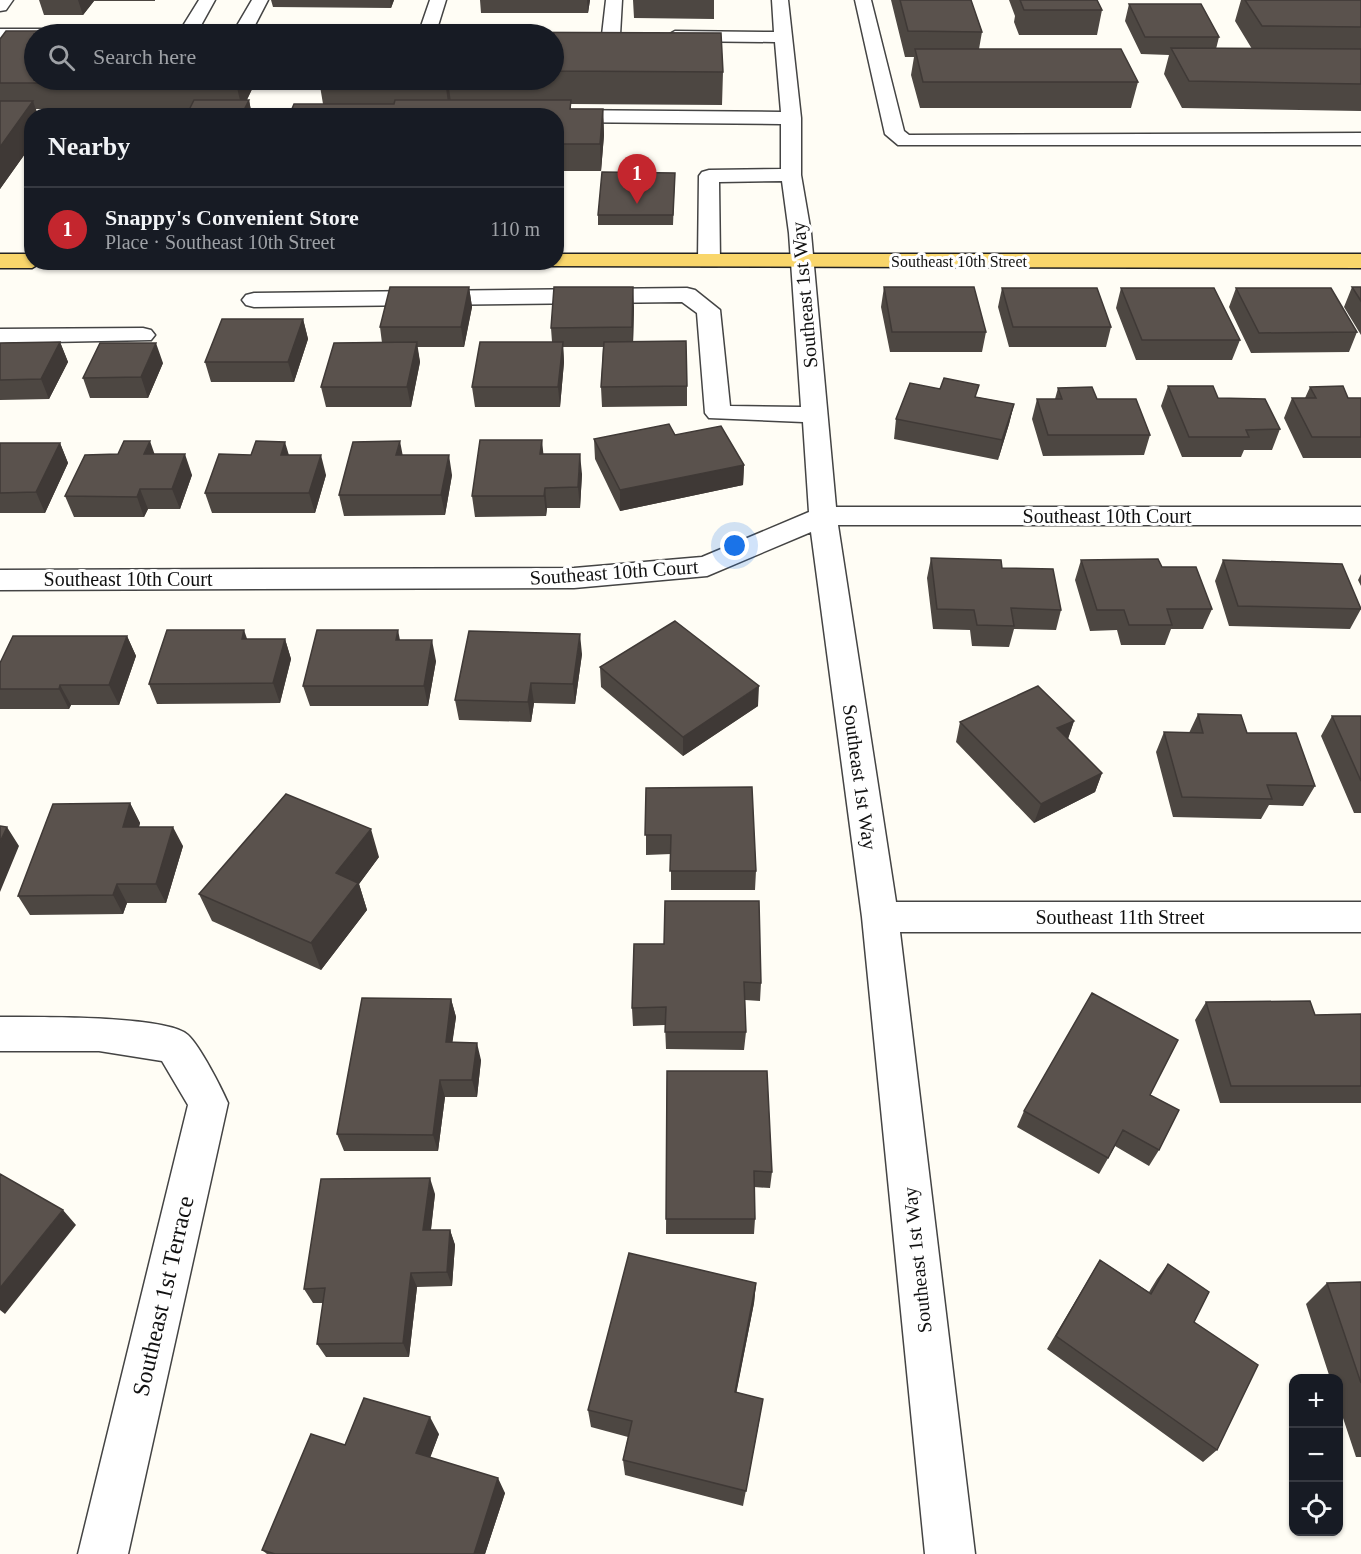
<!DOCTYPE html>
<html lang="en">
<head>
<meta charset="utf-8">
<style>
	:root { --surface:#171b24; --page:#20242c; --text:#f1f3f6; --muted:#9ea1a6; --line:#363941; --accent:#c4262e }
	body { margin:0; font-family:Georgia,serif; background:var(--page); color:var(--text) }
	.controls { position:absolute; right:18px; bottom:18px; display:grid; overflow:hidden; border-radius:12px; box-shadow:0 2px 4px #0004 }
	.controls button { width:54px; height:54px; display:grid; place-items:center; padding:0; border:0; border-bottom:2px solid var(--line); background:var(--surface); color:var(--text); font:30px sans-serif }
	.you { position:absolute; left:735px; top:546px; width:21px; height:21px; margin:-15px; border:4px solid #fff; border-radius:50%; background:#1a73e8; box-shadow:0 0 0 9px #1a73e833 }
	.badge { display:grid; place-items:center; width:39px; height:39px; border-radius:50%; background:var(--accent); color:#fff; font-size:20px; font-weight:700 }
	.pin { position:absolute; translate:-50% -50px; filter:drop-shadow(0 2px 3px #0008) }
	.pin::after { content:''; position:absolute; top:32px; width:21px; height:18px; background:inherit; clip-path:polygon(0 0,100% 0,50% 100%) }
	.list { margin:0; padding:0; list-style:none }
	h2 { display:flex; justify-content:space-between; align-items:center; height:78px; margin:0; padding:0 24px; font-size:26px }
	h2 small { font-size:20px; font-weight:400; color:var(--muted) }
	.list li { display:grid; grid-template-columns:39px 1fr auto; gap:18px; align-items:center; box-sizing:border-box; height:84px; padding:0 24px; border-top:2px solid var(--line) }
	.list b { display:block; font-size:22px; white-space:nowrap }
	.list p { margin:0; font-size:20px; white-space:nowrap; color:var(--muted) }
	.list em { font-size:20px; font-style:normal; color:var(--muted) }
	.icon { flex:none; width:33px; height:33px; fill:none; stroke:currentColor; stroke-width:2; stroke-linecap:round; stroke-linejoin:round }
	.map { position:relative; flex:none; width:1361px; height:1554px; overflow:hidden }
	.search { position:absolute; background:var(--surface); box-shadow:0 2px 4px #0004; left:24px; top:24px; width:540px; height:66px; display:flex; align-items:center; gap:15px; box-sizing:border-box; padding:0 21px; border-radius:33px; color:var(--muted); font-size:22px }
	.panel { position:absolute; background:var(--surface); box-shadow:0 2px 4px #0004; left:24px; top:108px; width:540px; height:162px; border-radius:24px }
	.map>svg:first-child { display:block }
</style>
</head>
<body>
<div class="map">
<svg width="1361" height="1554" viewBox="0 0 1361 1554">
	<rect width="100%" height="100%" fill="#fffdf5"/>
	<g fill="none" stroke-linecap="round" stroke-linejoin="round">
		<defs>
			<path id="minor" d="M0,0H13L6,10L0,11Z
				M199,0H215L199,29H235L252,0H268L253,29H420L430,0H446L437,29H514L523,34H34V39H0V29H181Z
				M606,0H622L620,35L611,40L602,35Z
				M772,0H788L801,118V175L811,233L836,507H1361V525H838L896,902H1361V932H900L975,1554H925L862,917L811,532L707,576L574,588L0,590V570L574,568L702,557L809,512L803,422L709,418L705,413L697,313L682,302L254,307L246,305L242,300L246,295L254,293L687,288L695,290L720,310L730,406L801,407L789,233L782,181L719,182L720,261L717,266H701L698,261L699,176L702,172L709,170L781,169V124L556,122V116H547L556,110L781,112L775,42L675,41L666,36L675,31L774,32Z
				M855,0H871L904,131L909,135L1361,133V145H898L885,134Z
				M143,328L151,330L155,335L151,340L0,343V329Z
				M0,1017C32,1017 168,1015 188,1035C200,1046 221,1087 228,1103L128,1554H78L188,1105L162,1061L99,1051H0Z"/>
			<path id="major" d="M0,254H32V262H42L32,268H0Z
				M556,254H1361V268L548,266L546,262H556Z"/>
		</defs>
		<!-- minor casing -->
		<use href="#minor" stroke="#444" stroke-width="3"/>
		<!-- major casing -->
		<use href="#major" stroke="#222" stroke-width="3"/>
		<!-- minor -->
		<use href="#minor" fill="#fff" fill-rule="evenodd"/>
		<!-- major -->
		<use href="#major" fill="#f9d66b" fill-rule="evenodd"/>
	</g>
	<!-- wall -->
	<path fill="#4d4742" d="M39,0H155V1H94L83,15H44Z
		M271,0H394L391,8L273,7Z
		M480,0H590L588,13H481Z
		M633,0H714V19L634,18Z
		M891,0H971L982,32L979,49L1138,82L1131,108H920L911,75L914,57H905Z
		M1009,0H1097L1102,10L1097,35H1019L1014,22L1015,16Z
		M1241,0H1361V111L1182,108L1164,74L1169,55L1141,54L1125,21L1129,4L1219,37L1216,49H1252L1235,21Z
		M6,31H66L67,34H34V80H252L254,85L247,100H249L252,116H186L189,109H36L38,116H32V144L0,189V39Z
		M554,34L723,72L722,105L571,104V109H603L604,135L601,171H556V116L323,104L319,80H554Z
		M675,173L673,225H598V215Z
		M469,287L472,307L464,347H417L420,362L411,407H326L321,387L382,343L380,327Z
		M884,287L986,332L982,352H890L881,307Z
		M1352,287H1361V335L1344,307Z
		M1002,288L1111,327L1106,347H1009L998,307Z
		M1121,288L1240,340L1232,360H1136L1116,308Z
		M1236,288L1357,332L1349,352L1251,353L1229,307Z
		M634,307L633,341L687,386V406L602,407L601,387L603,347H563L564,362L560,407H475L472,387L552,342L551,328Z
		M303,319L308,339L294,382H211L205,362Z
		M60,342L68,362L49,399L0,400V343Z
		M163,363L148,398H90L83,378Z
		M1168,386L1218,398L1280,429L1272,450H1244L1241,457H1182L1161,406Z
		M1310,387L1348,398H1361V458H1303L1284,418L1292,398H1305Z
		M1058,388L1097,399L1150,435L1144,455L1043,456L1032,419L1037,399H1055Z
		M977,397L1014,404L1009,424L998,460L894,439L896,419Z
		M675,435L744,465L743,485L620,511L595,459L594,439Z
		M0,443H60L68,463L45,513H0Z
		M155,454L192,475L180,509H148L144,517H74L65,496Z
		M543,454L582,474L580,508H547L546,516L475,517L472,496Z
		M289,455L326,475L315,513H212L205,493Z
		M402,455L452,475L445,515L344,516L339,495Z
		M931,558L1002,568L1061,610L1056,630L1014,629L1009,647L972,646L970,630L933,629L927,578Z
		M1081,560L1162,567L1212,609L1203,629H1171L1165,645H1121L1117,630L1090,631L1075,580Z
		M1223,560L1361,609L1350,629L1229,626L1215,581Z
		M1361,574V586L1358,580Z
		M127,636L136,656L119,705H71L69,709H0V663Z
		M247,639H285L291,659L280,703L157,704L149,684Z
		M400,640L436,661L428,706H310L303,686Z
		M582,654L575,704L534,703L531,722L459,720L455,700Z
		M600,667L758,706L683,756L601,687Z
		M1198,714L1247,733L1315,786L1303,806L1269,805L1261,819L1173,817L1156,752L1164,732L1189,733Z
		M1332,716H1361V813H1354L1321,736Z
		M1074,721L1068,739L1102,773L1095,792L1034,823L956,742L960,722Z
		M646,788L756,871L755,890H671V854L646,855Z
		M130,803L140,823L139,827L183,846L166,903H127L123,914L30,915L18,896Z
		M379,857L359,884L367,910L321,970L212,921L199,894Z
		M634,944L761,983L760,1001L745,1000L746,1032L744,1050L666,1049L665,1025L633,1026L632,1008Z
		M451,999L456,1017L452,1043L481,1060L477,1097H445L438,1151H344L337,1134Z
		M1206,1002L1315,1015L1361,1014V1103H1220L1195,1020Z
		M667,1071L772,1172L770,1188L754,1187L755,1219L754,1234H666Z
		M1150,1095L1159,1150L1149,1166L1115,1146L1099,1174L1017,1127L1024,1111Z
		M435,1194L431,1230H450L455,1245L452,1286L417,1287L409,1357H326L317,1344L323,1303H313L304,1289Z
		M1100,1260L1149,1292L1157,1279L1168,1264L1194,1322L1217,1450L1203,1462L1047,1349L1091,1275Z
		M1361,1282V1457H1356L1338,1403V1378H1330L1306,1304L1327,1283Z
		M756,1283L754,1303L736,1393L760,1417L743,1506L625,1475L623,1460L628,1437L591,1427L588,1410Z
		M439,1434L430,1457L505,1493L485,1554H267L262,1550L345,1445Z"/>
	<!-- shaded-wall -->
	<path fill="#3f3936" d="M78,0H93L94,1L83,15Z
		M390,0H394L391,8Z
		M587,0H590L588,13Z
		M238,80H252L254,85L242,109L236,83Z
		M445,80H448L451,103L449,111Z
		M249,100L252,116H241Z
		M33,101L38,116H32V144L0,189V147Z
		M603,109L604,135L601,171L600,144Z
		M469,287L472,307L464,347L461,327Z
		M633,287L634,307L633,347L632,327Z
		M303,319L308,339L294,382L288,362Z
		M60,342L68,362L49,399L41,379Z
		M417,342L420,362L411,407L407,387Z
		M563,342L564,362L560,407L558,387Z
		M156,343L163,363L148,398L141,377Z
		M1014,404L1009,424L998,460L1002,440Z
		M542,440L544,460L540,454Z
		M150,441L157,461L144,454Z
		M400,441L404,462L396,455Z
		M285,442L291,462L281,455Z
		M60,443L68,463L45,513L36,492Z
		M185,454L192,475L180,509L172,489Z
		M580,454L582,474L580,508L578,487Z
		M321,455L326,475L315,513L309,493Z
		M449,455L452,475L445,515L441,495Z
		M744,465L743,485L620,511V490Z
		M545,488L547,508L546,516L544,496Z
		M140,489L148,509L144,517L137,497Z
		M244,630L251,650L242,639Z
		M398,630L402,650L396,640Z
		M580,634L582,654L575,704L573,684Z
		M127,636L136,656L119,705L109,685Z
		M285,639L291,659L280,703L273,683Z
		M432,640L436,661L428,706L424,686Z
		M531,683L534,703L531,722L528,702Z
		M60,685L71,705L69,709L59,689Z
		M759,686L758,706L683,756V737Z
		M1074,721L1067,741L1057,728Z
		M1102,773L1095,792L1034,823L1041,804Z
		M130,803L140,823L133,846L123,827Z
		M7,827L19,846L0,892V842Z
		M173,827L183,846L166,903L156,884Z
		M371,829L379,857L359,884L367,910L321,970L311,943L336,873Z
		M117,884L127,903L123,914L113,895Z
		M451,999L456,1017L450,1060L446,1042Z
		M477,1043L481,1060L477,1097L472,1080Z
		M440,1080L445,1097L438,1151L433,1135Z
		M430,1178L435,1194L429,1245L423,1230Z
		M63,1210L76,1225L5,1314L0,1310V1288Z
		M450,1230L455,1245L452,1286L447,1272Z
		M411,1273L417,1287L409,1357L403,1343Z
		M756,1283L754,1303L733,1410L735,1392Z
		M430,1417L439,1434L426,1469L416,1453Z
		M498,1478L505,1493L485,1554H474Z"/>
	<!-- building -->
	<path fill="#5a524d" stroke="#3f3936" stroke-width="1.5" d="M900,0H971L982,32L908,31Z
		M1020,0H1097L1102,10H1024Z
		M1245,0H1361V27L1262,26Z
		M1129,4H1201L1219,37H1145Z
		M6,31H66L64,34H34V80H238L236,83H0V39Z
		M456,32L721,33L723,72L554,71V34H455Z
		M1171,48L1361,49V84L1189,81Z
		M915,49H1121L1138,82H923Z
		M194,100H249L241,116H186Z
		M395,100H571L570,109H603L600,144H556V116H289L294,104H394Z
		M0,101H33L0,147Z
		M602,172L675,173L673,215H598Z
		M390,287H469L461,327H380Z
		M554,287H633L632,327L551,328Z
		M884,287H974L986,332H892Z
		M1352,287H1361V301Z
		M1002,288H1097L1111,327H1013Z
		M1121,288H1214L1240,340H1142Z
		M1236,288H1331L1357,332L1259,333Z
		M222,319H303L288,362H205Z
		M686,341L687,386L601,387L604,342Z
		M60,342L41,379L0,380V343Z
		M417,342L407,387H321L334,343Z
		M480,342H563L558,387H472Z
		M100,343H156L141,377L83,378Z
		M944,378L979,385L975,397L1014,404L1002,440L896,419L910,383L940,389Z
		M1168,386H1213L1218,398L1265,399L1280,429L1246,430L1249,437H1189Z
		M1343,386L1348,398H1361V437H1312L1292,398H1316L1310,387Z
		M1092,387L1097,399H1136L1150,435H1048L1037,399H1062L1058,388Z
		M669,424L675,435L721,426L744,465L620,490L594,439Z
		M480,440H542L540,454H580L578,487L545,488L544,496H472Z
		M124,441H150L144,454H185L172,489H140L137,497L65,496L85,455L118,454Z
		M256,441L285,442L281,455H321L309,493H205L219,454L251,455Z
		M400,441L396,455H449L441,495H339L353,442Z
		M0,443H60L36,492L0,493Z
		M931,558L1001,560L1002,568L1053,569L1061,610L1011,608L1014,626L977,625L974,610L937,609Z
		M1158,559L1162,567H1196L1212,609H1167L1172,625H1129L1124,610H1097L1081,560Z
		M1223,560L1342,564L1361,609L1238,606Z
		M675,621L759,686L683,737L600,667Z
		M167,630H244L242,639H285L273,683L149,684Z
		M317,630H398L396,640H432L424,686H303Z
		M469,631L580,634L573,684L531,683L528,702L455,700Z
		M13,636H127L109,685H60L59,689H0V663Z
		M1038,686L1074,721L1057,728L1102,773L1041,804L960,722Z
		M1198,714L1241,715L1247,733H1296L1315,786L1267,785L1272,799L1182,797L1164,732L1203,733Z
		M1332,716H1361V781Z
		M752,787L756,871H670L671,835H645L646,788Z
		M286,794L371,829L336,873L358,883L311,943L199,894Z
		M130,803L123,827H173L156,884H117L113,895L18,896L53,804Z
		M0,826L7,827L0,842Z
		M665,901H759L761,983L744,982L746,1032H665L666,1007L632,1008L634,944H664Z
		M1092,993L1178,1040L1150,1095L1179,1110L1159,1150L1123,1130L1108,1158L1024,1111Z
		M362,998L451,999L446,1042L477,1043L472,1080H440L433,1135L337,1134Z
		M1310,1001L1315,1015L1361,1014V1086H1231L1206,1002Z
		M667,1071H767L772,1172L754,1171L755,1219H666Z
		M0,1174L63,1210L0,1288Z
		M430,1178L423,1230H450L447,1272L411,1273L403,1343L317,1344L325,1288L304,1289L321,1179Z
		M629,1253L756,1283L735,1392L763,1399L746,1491L623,1460L632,1421L588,1410Z
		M1100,1260L1151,1294L1168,1264L1209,1292L1194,1322L1258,1365L1217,1450L1056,1336Z
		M1361,1282V1383L1327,1283Z
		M364,1398L430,1417L416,1453L498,1478L474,1554H275L262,1550L311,1434L345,1445Z"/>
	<g text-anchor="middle" stroke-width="6" stroke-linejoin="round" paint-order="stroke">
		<!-- far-street labels -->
		<g font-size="16" fill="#111" stroke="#fff">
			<text x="959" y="267">Southeast 10th Street</text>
		</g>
		<!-- street labels -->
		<g font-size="20" fill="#111" stroke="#fff">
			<text transform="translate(804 295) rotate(-95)" y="7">Southeast 1st Way</text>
			<text x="1107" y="523">Southeast 10th Court</text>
			<text transform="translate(614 572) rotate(-4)" y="7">Southeast 10th Court</text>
			<text x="128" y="586">Southeast 10th Court</text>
			<text transform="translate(860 777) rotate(82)" y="7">Southeast 1st Way</text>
			<text x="1120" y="924">Southeast 11th Street</text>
			<text transform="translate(917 1260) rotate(-96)" y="7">Southeast 1st Way</text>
		</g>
		<!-- near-street labels -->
		<g font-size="24" fill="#111" stroke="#fff">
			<text transform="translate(163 1296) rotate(-77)" y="8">Southeast 1st Terrace</text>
		</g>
	</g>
</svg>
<div class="controls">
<button>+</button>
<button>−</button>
<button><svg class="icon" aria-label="locate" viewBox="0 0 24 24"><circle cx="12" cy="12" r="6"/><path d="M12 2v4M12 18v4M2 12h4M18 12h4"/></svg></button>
</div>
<div class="you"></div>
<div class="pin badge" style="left:637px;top:204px">1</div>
<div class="search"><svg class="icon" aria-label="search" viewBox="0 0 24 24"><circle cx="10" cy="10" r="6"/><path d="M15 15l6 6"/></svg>Search here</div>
<section class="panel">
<h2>Nearby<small></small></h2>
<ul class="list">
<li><span class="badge">1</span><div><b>Snappy's Convenient Store</b><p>Place · Southeast 10th Street</p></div><em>110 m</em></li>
</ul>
</section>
</div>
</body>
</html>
